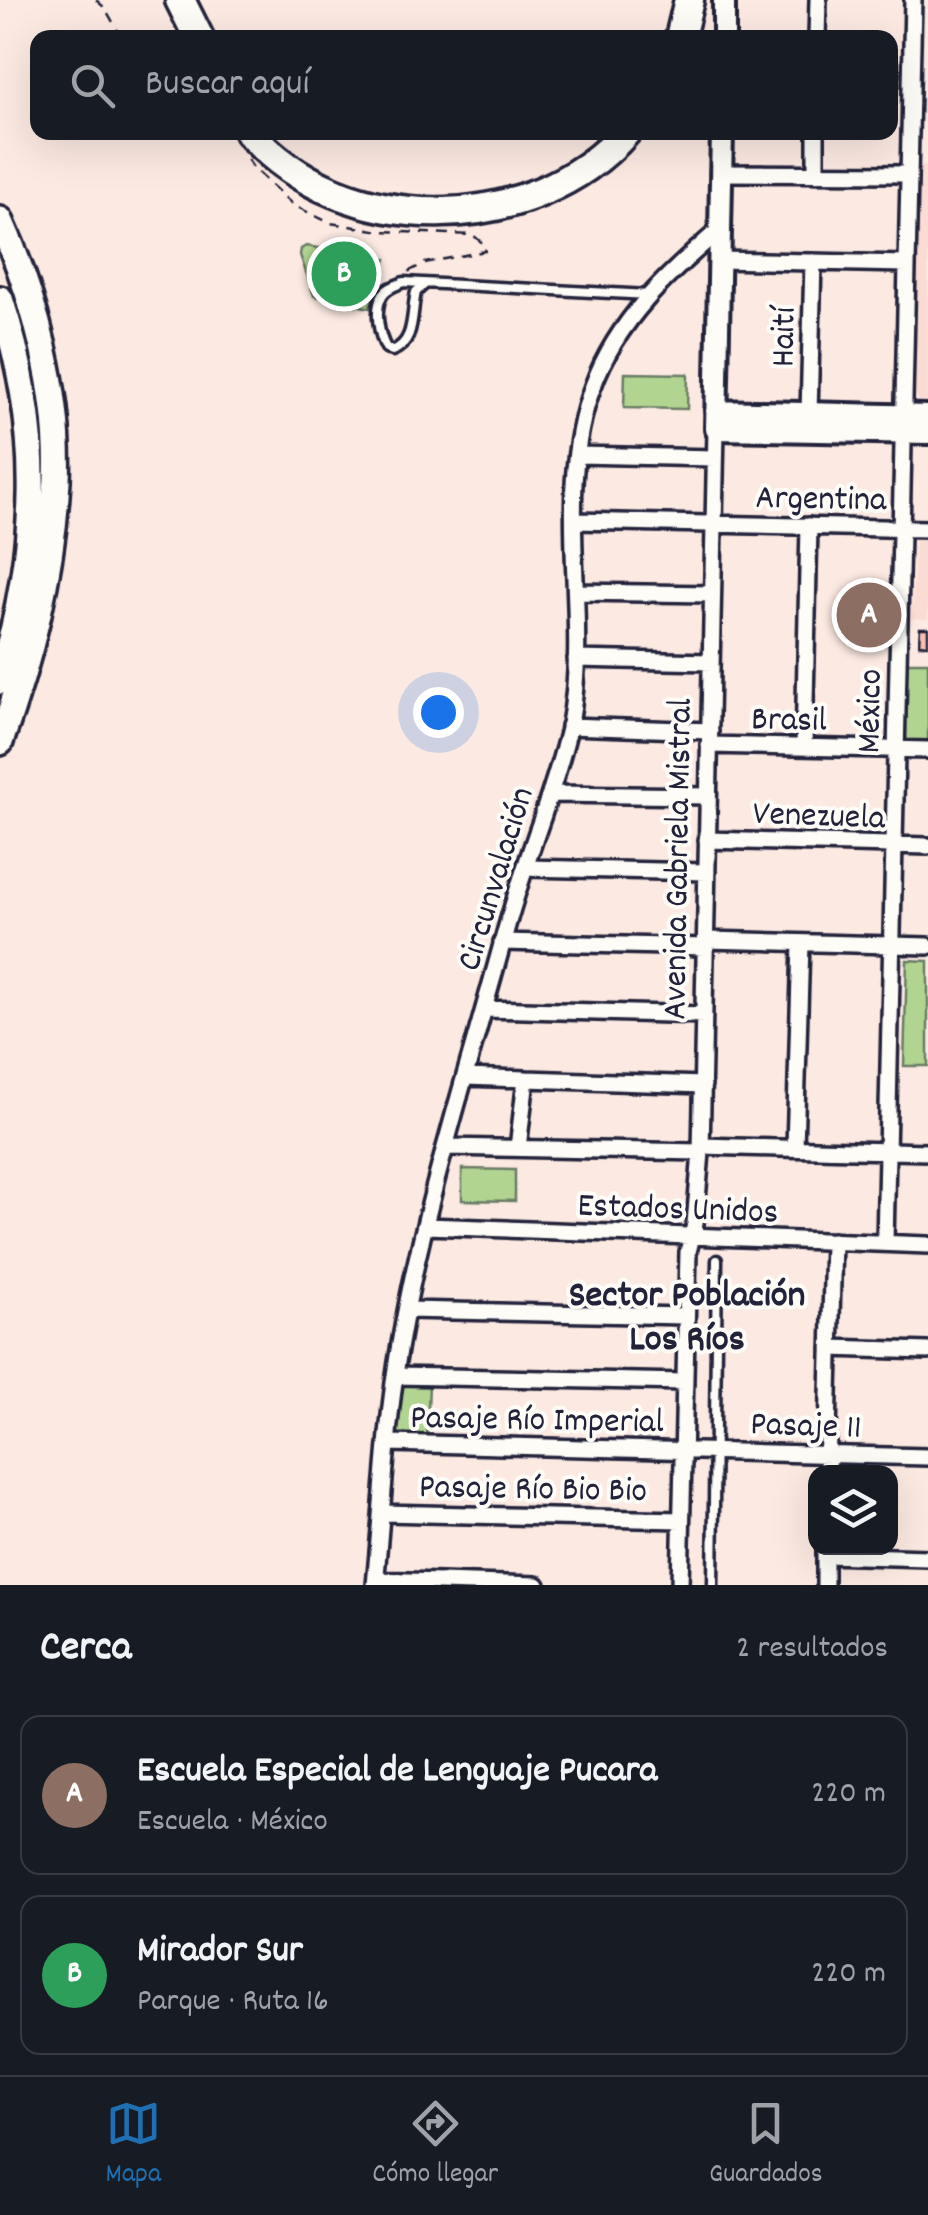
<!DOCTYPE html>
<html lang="es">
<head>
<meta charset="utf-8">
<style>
	:root { --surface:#171b24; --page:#242831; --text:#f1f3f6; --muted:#9ea1a6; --line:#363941; --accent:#1f6fb2 }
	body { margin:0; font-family:Dekko,sans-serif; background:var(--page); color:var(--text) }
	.controls { position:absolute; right:30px; bottom:30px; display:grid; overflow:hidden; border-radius:20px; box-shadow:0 10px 40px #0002 }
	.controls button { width:90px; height:90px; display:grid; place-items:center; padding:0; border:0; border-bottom:2px solid var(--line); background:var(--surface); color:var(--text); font:50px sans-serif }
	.you { position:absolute; left:438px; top:712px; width:35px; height:35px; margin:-25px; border:8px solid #fff; border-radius:50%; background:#1a73e8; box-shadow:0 0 0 15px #1a73e833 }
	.badge { display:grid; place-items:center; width:65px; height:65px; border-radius:50%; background:var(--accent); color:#fff; font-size:32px; font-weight:700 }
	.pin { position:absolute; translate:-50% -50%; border:5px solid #fff; box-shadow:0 2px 10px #0006 }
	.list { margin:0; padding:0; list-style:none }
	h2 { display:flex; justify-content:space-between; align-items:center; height:130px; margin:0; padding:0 40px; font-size:42px }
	h2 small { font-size:32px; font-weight:400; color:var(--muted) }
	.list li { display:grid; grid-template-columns:65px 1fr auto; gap:30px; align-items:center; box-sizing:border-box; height:160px; margin:0 20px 20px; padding:0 20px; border:2px solid var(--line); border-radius:20px }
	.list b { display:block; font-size:38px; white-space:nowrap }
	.list p { margin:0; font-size:32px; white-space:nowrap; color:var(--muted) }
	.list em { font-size:32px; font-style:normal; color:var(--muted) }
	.icon { flex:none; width:55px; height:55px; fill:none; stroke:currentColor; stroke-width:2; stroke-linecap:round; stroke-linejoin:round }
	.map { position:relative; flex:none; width:928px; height:1585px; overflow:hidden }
	.search { position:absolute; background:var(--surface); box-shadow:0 10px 40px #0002; left:30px; right:30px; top:30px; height:110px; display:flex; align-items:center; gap:25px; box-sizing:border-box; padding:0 35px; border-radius:20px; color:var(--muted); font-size:38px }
	.sheet { height:490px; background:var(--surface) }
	nav { display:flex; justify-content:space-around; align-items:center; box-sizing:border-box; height:140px; border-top:2px solid var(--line); background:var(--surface); font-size:28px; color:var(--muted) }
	nav a { display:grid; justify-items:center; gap:5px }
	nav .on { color:var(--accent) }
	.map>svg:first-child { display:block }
</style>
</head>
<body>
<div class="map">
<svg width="928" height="1585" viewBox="0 0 928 1585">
	<defs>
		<filter id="shadow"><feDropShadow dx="-4.5" dy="4.5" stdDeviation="0" flood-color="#0004"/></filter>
	</defs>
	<rect width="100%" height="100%" fill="#fce9e2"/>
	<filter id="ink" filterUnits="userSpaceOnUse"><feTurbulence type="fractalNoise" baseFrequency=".01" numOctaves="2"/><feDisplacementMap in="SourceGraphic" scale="20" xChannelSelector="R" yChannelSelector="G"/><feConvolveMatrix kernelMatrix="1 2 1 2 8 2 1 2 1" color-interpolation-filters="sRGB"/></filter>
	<g filter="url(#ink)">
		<!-- built -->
		<path fill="#fbdcd4" d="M917,166H928V403L920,402L915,396Z
			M915,540L928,541V619L912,618Z"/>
		<!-- green -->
		<path fill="#b1d591" stroke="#6a7c66" stroke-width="2.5" d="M306,246L386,259L370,308L314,296L300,255L301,249Z
			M625,373L688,374L687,409L624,408Z
			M906,662H928V741H906Z
			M907,960L928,961V1066H904Z
			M462,1169L515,1170V1201L462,1200Z
			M398,1381L429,1383L427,1438L395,1437Z"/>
		<!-- building -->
		<path fill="#f8bdb2" stroke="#22223b" stroke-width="2.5" filter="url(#shadow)" d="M920,628H928V645L919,644Z"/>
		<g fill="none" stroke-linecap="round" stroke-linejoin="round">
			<defs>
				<path id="service" d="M425,284L416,292C411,313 416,342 392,351L386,348C379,335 374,310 382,296C386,288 397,285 404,282L649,295
					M713,1585L717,1260"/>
				<path id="minor" d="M817,38L818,0
					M721,173L909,174
					M816,174V132
					M719,260L907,264
					M809,413L813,262
					M577,455L715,458
					M575,521L928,529
					M576,592L712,594
					M576,659L711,662
					M569,726L710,731
					M709,745L928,750
					M804,747L809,526
					M550,794L708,796
					M707,840L928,846
					M525,868L707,872
					M706,940L928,946
					M502,942L706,947
					M484,1009L704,1015
					M465,1077L703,1085
					M701,1146L928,1152
					M446,1147L701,1152
					M518,1148L526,1079
					M795,1148L801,943
					M426,1226L928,1245
					M885,1243L913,0
					M407,1310L686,1316
					M830,1348L928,1351
					M395,1376L685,1382
					M389,1443L928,1457
					M827,1472L833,1241
					M382,1513L681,1520
					M825,1555L928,1558
					M376,1580L537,1585
					M375,1585C383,1505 386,1423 400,1344C423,1210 465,1079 501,948C512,904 527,861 542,818C552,787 563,756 570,724C591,613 552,494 593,386C617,320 668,274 720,229
					M680,1585L688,1252L695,1224L701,1152L716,429
					M825,1585V1548"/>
				<path id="tertiary" d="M724,38V0
					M722,132L716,429L928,433
					M716,411L928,416"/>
				<path id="primary" d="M0,220C35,297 61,396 57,481C52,572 31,657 0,742
					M0,299C44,432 39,548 0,681"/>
				<path id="motorway" d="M180,0L199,38
					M680,38L689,0
					M249,132C343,240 532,238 626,132"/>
			</defs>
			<!-- service casing -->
			<use href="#service" stroke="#22223b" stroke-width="15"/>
			<!-- minor casing -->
			<use href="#minor" stroke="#22223b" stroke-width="22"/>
			<!-- tertiary casing -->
			<use href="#tertiary" stroke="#22223b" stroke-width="28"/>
			<!-- primary casing -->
			<use href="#primary" stroke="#22223b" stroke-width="32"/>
			<!-- motorway casing -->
			<use href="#motorway" stroke="#22223b" stroke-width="35"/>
			<!-- path -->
			<path stroke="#22223b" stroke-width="2.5" stroke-dasharray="10 8" stroke-linecap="butt" d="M96,0L105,8L122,38
				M247,159L254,169L293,205L330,223L381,231L473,235L486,246L485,251L425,263L408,272"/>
			<!-- service -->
			<use href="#service" stroke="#fdfcf7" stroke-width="8"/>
			<!-- minor -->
			<use href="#minor" stroke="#fdfcf7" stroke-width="15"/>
			<!-- tertiary -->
			<use href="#tertiary" stroke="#fdfcf7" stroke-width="20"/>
			<!-- primary -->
			<use href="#primary" stroke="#fdfcf7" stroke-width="25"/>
			<!-- motorway -->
			<use href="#motorway" stroke="#fdfcf7" stroke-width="28"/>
		</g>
	</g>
	<g text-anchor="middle" stroke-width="8" stroke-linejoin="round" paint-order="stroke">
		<!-- street labels -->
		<g font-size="35" fill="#22223b" stroke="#fdfcf7">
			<text transform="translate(781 337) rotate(-89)" y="12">Haití</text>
			<text transform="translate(821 496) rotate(1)" y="12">Argentina</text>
			<text transform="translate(867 711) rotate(-89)" y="12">México</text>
			<text transform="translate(789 717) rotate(1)" y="12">Brasil</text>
			<text transform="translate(819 813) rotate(2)" y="12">Venezuela</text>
			<text transform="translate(675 859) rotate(-89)" y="12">Avenida Gabriela Mistral</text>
			<text transform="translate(493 878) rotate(-73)" y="12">Circunvalación</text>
			<text transform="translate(678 1206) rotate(2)" y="12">Estados Unidos</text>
			<text transform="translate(537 1417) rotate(1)" y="12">Pasaje Río Imperial</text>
			<text transform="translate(806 1423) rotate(2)" y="12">Pasaje 11</text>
			<text transform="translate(533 1486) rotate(1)" y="12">Pasaje Río Bio Bio</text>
		</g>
		<!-- neighbourhood labels -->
		<g font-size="38" font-weight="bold" fill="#22223b" stroke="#fdfcf7">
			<text x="687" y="1305">Sector Población<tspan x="687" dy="44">Los Ríos</tspan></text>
		</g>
	</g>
</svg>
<div class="controls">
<button><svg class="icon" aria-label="layers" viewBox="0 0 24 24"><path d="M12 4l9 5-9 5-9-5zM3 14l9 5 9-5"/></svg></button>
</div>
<div class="you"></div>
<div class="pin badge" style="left:869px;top:615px;background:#8d6e63">A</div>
<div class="pin badge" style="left:344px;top:274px;background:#2e9e5b">B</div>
<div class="search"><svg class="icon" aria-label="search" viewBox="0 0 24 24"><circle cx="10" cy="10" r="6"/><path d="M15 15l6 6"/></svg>Buscar aquí</div>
</div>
<section class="sheet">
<h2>Cerca<small>2 resultados</small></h2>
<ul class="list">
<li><span class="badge" style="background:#8d6e63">A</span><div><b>Escuela Especial de Lenguaje Pucara</b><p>Escuela · México</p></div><em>220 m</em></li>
<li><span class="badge" style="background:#2e9e5b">B</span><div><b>Mirador Sur</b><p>Parque · Ruta 16</p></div><em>220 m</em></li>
</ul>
</section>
<nav>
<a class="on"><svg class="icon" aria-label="map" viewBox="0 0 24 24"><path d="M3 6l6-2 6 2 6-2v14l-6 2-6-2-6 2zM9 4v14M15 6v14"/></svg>Mapa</a>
<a><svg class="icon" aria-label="directions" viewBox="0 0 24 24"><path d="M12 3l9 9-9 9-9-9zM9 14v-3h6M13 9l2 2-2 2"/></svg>Cómo llegar</a>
<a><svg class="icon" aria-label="saved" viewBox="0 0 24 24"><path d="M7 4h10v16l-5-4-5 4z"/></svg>Guardados</a>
</nav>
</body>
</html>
